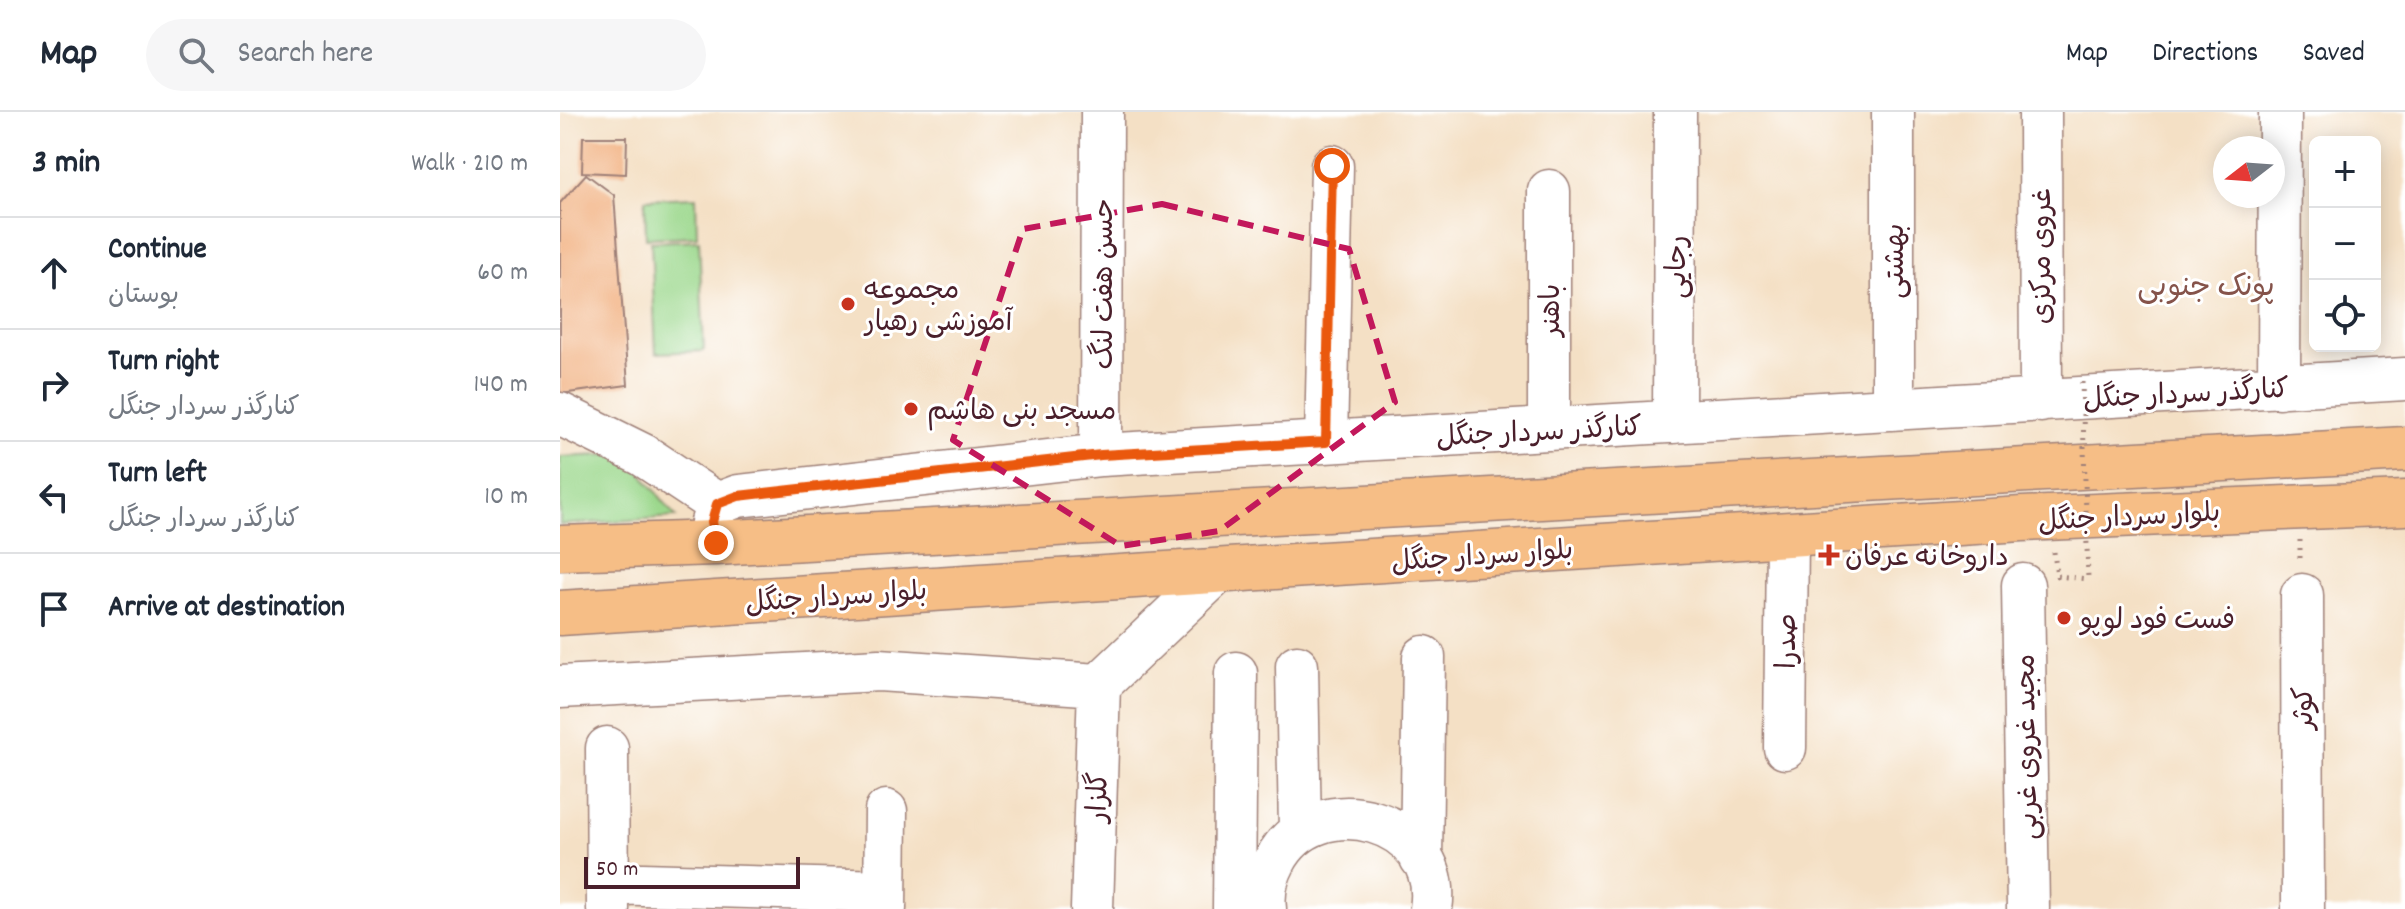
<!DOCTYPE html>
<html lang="en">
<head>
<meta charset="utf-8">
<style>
	:root { --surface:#fff; --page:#f6f6f7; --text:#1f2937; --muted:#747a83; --line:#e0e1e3 }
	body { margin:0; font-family:Dekko,"Playpen Sans Arabic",sans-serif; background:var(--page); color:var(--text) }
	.controls { position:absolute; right:24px; top:24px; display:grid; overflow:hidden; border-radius:12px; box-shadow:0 4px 20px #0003 }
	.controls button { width:72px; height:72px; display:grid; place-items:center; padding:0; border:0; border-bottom:2px solid var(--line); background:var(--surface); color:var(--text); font:40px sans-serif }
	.compass { position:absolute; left:1653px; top:24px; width:72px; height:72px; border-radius:50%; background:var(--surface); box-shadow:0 4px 20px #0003; rotate:253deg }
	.scale { position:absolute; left:24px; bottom:20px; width:216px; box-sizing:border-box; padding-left:8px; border:4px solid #4a1f2b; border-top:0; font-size:22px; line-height:28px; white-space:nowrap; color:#4a1f2b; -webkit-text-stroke:6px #fff; paint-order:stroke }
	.stop { position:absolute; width:24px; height:24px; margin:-18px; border:6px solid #ea580c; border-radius:50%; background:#fff }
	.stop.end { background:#ea580c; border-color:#fff; box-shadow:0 2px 8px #0008 }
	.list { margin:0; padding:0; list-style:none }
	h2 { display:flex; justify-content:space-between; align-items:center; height:104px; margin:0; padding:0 32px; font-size:34px }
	h2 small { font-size:26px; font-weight:400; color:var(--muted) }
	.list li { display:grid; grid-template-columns:52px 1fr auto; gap:24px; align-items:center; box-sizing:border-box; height:112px; padding:0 32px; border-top:2px solid var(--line) }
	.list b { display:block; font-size:30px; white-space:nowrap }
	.list p { margin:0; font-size:26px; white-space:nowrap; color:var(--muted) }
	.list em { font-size:26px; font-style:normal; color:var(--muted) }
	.icon { flex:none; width:44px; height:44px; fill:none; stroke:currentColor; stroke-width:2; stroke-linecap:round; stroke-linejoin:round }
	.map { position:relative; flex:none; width:1845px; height:797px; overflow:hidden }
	header { display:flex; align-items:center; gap:48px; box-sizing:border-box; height:112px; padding:0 40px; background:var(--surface); border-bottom:2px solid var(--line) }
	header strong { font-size:38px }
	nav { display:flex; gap:44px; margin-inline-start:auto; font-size:28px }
	.search { width:560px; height:72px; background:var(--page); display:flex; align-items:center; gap:20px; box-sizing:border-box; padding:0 28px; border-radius:44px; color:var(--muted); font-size:30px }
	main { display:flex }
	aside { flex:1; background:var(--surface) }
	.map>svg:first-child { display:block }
</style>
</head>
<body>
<header>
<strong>Map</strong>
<div class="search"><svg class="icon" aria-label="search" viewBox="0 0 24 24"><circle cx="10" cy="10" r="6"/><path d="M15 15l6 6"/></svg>Search here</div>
<nav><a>Map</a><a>Directions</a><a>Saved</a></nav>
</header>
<main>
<aside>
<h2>3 min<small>Walk · 210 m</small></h2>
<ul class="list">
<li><svg class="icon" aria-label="ahead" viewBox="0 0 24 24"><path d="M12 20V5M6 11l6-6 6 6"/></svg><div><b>Continue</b><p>بوستان</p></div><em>60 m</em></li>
<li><svg class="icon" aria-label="right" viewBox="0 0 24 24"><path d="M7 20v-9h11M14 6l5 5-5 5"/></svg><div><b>Turn right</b><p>کنارگذر سردار جنگل</p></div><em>140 m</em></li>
<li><svg class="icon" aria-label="left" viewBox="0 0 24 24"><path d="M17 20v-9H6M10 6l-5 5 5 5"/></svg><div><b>Turn left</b><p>کنارگذر سردار جنگل</p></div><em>10 m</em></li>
<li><svg class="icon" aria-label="arrive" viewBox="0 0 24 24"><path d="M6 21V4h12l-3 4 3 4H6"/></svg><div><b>Arrive at destination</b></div></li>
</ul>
</aside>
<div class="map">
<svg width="1845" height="797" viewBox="0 0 1845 797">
	<rect width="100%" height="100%" fill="#fff"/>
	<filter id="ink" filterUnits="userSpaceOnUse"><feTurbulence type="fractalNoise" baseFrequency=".0125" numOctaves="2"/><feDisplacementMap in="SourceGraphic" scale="16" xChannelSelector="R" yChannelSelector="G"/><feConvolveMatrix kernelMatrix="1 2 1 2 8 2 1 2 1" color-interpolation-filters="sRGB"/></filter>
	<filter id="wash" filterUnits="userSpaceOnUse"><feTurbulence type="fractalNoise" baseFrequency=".006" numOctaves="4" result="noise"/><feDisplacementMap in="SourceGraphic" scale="32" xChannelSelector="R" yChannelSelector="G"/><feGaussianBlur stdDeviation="1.8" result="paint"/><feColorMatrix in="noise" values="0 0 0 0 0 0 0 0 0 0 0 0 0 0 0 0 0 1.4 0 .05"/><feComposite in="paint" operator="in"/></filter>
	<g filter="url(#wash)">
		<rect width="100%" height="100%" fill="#f4e0c5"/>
		<!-- green -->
		<path fill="#9cd88d" stroke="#737c5c" stroke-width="2" d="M136,85L137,124L86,126L85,87Z
			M139,128L144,239L96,241L91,130Z
			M66,342L116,405L0,413V345Z"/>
		<g id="blocks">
			<!-- building -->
			<path fill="#f2b384" d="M23,25H67L66,62L22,60Z
				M26,62L54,83L68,273L0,282V91Z"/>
		</g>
	</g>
	<g filter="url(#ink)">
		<use href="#blocks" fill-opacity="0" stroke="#9f8078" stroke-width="2"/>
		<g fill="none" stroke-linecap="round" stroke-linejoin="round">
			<defs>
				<path id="minor" d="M1480,0L1481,289
					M989,79V317
					M1719,275L1720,0
					M1333,297V0
					M0,302L83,343L157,392
					M1114,310L1115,0
					M766,330L772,54
					M541,343L542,0
					M156,431L152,410L157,392L178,384L541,343L1845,267
					M1463,473L1468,797
					M1742,483L1743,797
					M737,554L740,719
					M0,575L319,558L539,573L659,459
					M47,636L48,797
					M1225,636L1227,422
					M861,746L864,545
					M48,771L325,779
					M325,797L326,699
					M532,797L539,573
					M674,797L676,561
					M705,797C703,780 707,764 715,749C755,671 886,707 871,797"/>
				<path id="major" d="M0,436L156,431L1845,337
					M0,501L1462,407L1845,391"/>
			</defs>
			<!-- minor casing -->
			<use href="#minor" stroke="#9f8078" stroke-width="45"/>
			<!-- major casing -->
			<use href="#major" stroke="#9f8078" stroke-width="47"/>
			<!-- path -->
			<path stroke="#9f8078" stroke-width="5" stroke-dasharray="2 6" stroke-linecap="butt" d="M1740,428V450
				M1494,440L1497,464L1528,467"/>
			<!-- minor -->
			<use href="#minor" stroke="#fff" stroke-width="42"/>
			<!-- major -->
			<use href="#major" stroke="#f6be86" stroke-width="44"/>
			<!-- path-bridge -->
			<path stroke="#9f8078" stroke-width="5" stroke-dasharray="2 6" stroke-linecap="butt" d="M1522,270L1528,467"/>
		</g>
	</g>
	<g fill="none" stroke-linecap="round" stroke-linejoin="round" filter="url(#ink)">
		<!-- route -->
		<path stroke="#ea580c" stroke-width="10" d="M156,431L152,410L157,392L178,384L541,343L766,330L772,54"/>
	</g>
	<!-- marked area -->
	<path fill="none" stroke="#c2185b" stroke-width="6" stroke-dasharray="16 10" stroke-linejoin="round" d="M602,92L789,137L835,290L659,419L561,434L393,328L463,117Z"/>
	<!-- markers -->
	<g fill="#c8321e" stroke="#fff" stroke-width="3">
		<circle cx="288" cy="192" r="8"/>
		<circle cx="351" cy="297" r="8"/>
		<path d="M1265 431h8v8h8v8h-8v8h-8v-8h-8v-8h8z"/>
		<circle cx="1504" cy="506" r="8"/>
	</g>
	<g text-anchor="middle" stroke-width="6" stroke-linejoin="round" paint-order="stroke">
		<!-- street labels -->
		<g font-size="28" fill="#4a1f2b" stroke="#fff">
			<text transform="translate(1480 144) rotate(-90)" y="10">غروی مرکزی</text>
			<text transform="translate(1333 149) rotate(-90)" y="10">بهشتی</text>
			<text transform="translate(1115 155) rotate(-90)" y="10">رجایی</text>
			<text transform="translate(542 172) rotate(-90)" y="10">حسن هفت لنگ</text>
			<text transform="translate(989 198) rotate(-90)" y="10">باهنر</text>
			<text transform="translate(1626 280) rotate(-3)" y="10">کنارگذر سردار جنگل</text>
			<text transform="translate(979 318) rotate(-3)" y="10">کنارگذر سردار جنگل</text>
			<text transform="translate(1569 403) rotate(-3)" y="10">بلوار سردار جنگل</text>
			<text transform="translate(922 442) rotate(-4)" y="10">بلوار سردار جنگل</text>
			<text transform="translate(276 483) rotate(-4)" y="10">بلوار سردار جنگل</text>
			<text transform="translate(1225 529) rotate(-90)" y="10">صدرا</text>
			<text transform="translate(1742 596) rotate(-90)" y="10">کوثر</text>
			<text transform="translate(1465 635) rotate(-91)" y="10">مجید غروی غربی</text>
			<text transform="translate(536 685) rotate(-88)" y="10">گلزار</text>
		</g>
		<!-- poi labels -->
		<g font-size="28" fill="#4a1f2b" stroke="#fff" text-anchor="start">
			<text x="304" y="186">مجموعه<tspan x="304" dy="32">آموزشی رهیار</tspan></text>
			<text x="367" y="307">مسجد بنی هاشم</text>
			<text x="1285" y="453">داروخانه عرفان</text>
			<text x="1520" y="516">فست فود لوپو</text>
		</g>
		<!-- neighbourhood labels -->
		<g font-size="30" fill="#85534a" stroke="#fff">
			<text x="1646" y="183">پونک جنوبی</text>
		</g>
	</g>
</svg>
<div class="controls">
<button>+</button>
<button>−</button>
<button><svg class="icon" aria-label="locate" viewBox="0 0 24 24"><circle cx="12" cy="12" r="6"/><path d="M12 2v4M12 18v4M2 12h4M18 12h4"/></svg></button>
</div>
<svg class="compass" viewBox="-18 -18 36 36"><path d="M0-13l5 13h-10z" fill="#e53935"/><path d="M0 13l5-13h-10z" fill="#747a83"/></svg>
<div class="scale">50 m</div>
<div class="stop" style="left:772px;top:54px"></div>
<div class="stop end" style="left:156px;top:431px"></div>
</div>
</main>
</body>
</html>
